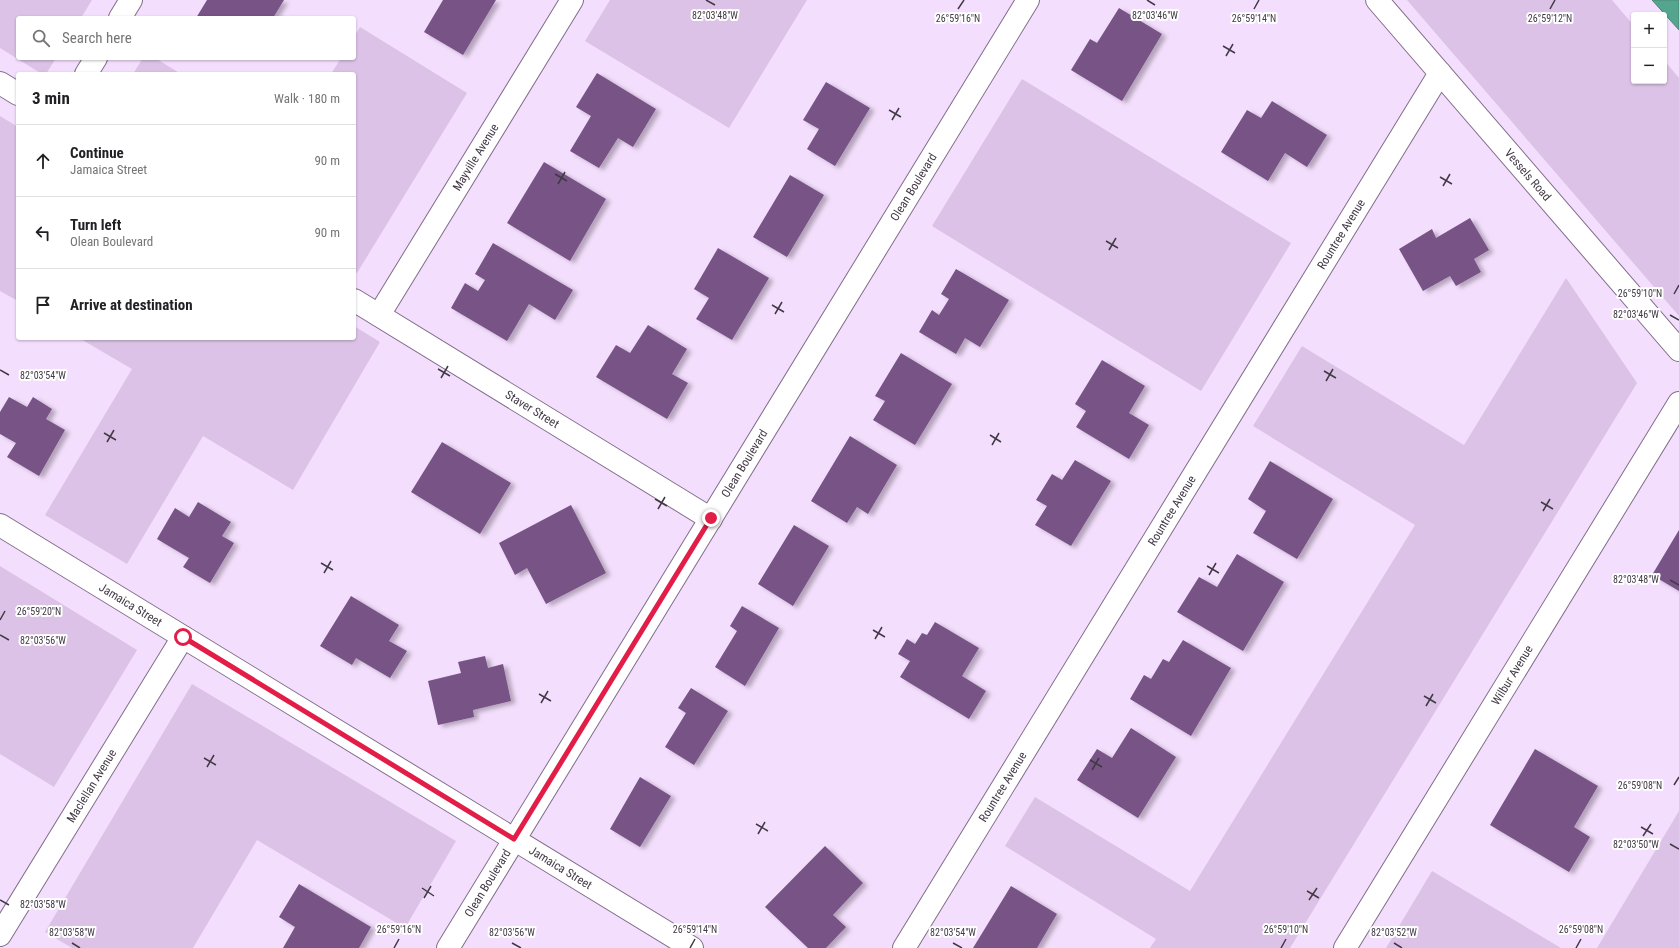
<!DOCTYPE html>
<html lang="en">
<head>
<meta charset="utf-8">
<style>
	:root { --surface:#fff; --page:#f2f2f2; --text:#202124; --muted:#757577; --line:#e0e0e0 }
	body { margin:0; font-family:"Roboto Condensed",sans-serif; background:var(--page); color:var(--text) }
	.controls { position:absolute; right:12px; top:12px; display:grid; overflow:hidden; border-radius:4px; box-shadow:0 1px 3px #0004 }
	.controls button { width:36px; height:36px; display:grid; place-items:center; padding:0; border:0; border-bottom:1px solid var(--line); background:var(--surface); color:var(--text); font:20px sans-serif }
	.stop { position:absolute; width:12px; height:12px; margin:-9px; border:3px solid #e11d48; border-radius:50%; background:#fff }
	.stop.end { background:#e11d48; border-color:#fff; box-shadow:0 1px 4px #0008 }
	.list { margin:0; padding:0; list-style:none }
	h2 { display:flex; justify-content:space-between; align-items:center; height:52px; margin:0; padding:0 16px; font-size:17px }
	h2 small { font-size:13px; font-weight:400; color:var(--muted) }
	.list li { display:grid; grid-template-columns:26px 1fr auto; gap:12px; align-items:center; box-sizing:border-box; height:72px; padding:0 16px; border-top:1px solid var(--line) }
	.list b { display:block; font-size:15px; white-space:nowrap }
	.list p { margin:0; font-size:13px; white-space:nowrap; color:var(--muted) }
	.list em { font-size:13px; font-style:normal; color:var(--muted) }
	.icon { flex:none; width:22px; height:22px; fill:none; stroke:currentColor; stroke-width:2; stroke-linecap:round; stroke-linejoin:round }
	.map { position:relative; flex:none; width:1679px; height:948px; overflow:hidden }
	.search { position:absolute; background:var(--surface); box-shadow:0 1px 3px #0004; left:16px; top:16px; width:340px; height:44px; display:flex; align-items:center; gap:10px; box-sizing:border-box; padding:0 14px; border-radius:4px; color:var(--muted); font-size:15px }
	.panel { position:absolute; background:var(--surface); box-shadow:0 1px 3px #0004; left:16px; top:72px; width:340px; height:268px; border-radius:4px }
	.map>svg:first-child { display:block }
</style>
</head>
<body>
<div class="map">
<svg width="1679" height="948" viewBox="0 0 1679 948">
	<defs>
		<filter id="shadow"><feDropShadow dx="4.5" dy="2.5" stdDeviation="2" flood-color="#0004"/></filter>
	</defs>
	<rect width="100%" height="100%" fill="#f4defd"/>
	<!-- green -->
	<path fill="#dbc2e6" d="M0,0H92L81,18H18V58H56L46,74H42L0,48Z
		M610,0H807L729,128L585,41Z
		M1407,0H1612L1634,26V81H1664V60L1679,78V316Z
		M360,27L467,93L357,273L354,271V74H331L341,58H354V37Z
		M143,58H155L181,74H133Z
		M1022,79L1291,243L1201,391L932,226Z
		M0,116L18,127V301L0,291Z
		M1566,278L1637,383L1290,948H1150L1156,939L1005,846L1035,797L1190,891L1415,525L1253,426L1302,346L1464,445Z
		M354,326L380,342L293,490L203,436L127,564L45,515L132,369L79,338H354Z
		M0,566L137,650L54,787L0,754Z
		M192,684L456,841L405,928L257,840L193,948H72L45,932Z
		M1679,811V948H1597Z
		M1432,871L1561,948H1386Z"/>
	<!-- water -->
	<path fill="#53a68d" stroke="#4e8577" d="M1652,0H1679V30Z"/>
	<!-- building -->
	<path fill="#775386" filter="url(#shadow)" d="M207,0H284L273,18H196Z
		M443,0H496L463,55L424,32Z
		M1119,8L1162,34L1122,101L1071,70L1090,39L1097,43Z
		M597,73L656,109L633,147L618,138L599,168L570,151L591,116L576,107Z
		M826,82L870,108L835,166L807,149L819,129L803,120Z
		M1272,101L1327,135L1307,167L1285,153L1268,181L1221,152L1247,110L1261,118Z
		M544,162L606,199L570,261L507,223Z
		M790,175L824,195L787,257L753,237Z
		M1470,218L1489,250L1474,259L1481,272L1456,286L1450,276L1423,291L1399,249L1432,229L1436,238Z
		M493,243L573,290L555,320L529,304L507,341L451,308L465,283L478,291L485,280L475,274Z
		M718,248L769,278L732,340L696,319L709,298L694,289Z
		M956,269L1009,300L980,347L965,338L956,354L919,332L932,310L939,315L949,299L941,294Z
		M648,325L687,349L672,374L688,383L667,419L596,377L616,345L630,353Z
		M901,353L952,384L915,445L873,420L885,401L875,396Z
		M1102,360L1145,386L1129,413L1149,425L1129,459L1076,427L1086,411L1075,404Z
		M9,397L27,407L33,397L52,409L46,419L65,430L39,476L7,457L16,443L0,434V412Z
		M850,436L897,465L868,514L857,507L847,523L811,501Z
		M442,442L511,483L480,534L411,492Z
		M1075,460L1111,481L1071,546L1035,525L1047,506L1036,500L1052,474L1062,480Z
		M1270,461L1333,499L1297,559L1253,533L1266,511L1248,499Z
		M198,502L231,522L222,536L234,543L210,583L183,567L189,558L157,539L175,508L189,517Z
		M571,505L606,573L546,604L527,568L515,575L499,543Z
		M794,525L829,546L793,606L758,584Z
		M1679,530V591L1652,575Z
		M1237,554L1284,582L1243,651L1177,612L1199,577L1217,587Z
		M351,596L399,625L389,641L407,651L390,678L356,658L352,665L320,646Z
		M742,606L779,628L745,686L715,667L737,631L730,626Z
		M935,622L979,648L962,676L986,691L969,719L900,677L910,661L898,654L907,639L915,644L922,633L927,635Z
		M1183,640L1231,668L1191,736L1130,699L1144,675L1151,679L1163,659L1169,662Z
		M485,656L488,668L503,664L511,701L473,710L474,717L438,725L428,681L461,673L458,662Z
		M691,688L728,711L694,765L665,747L686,713L678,708Z
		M1131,728L1176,757L1138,818L1077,780L1097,749L1112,758Z
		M1535,749L1598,786L1574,827L1590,837L1569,872L1490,825Z
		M640,777L671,796L640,847L610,829Z
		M825,846L863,883L833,915L846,927L826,948H808L765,907Z
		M299,884L371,927L359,948H283L295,927L279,917Z
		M1011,886L1057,914L1037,948H973Z"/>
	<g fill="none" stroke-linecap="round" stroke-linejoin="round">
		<defs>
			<g id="minor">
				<path id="s1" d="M1377,0L1679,350"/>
				<path d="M120,18L131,0"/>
				<path d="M86,74L96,58"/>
				<path d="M0,83L18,94"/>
				<path id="s2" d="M354,300L711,519"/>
				<path id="s3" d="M379,315L572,0"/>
				<path id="s4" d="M0,525L692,948"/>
				<path id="s5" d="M0,935L183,637"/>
				<path id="s6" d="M448,948L1028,0"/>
				<path id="s7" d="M904,948L1440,73"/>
				<path id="s8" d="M1345,948L1679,403"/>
			</g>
		</defs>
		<!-- minor casing -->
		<use href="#minor" stroke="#816e89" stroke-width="24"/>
		<!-- minor -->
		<use href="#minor" stroke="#fff" stroke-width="22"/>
	</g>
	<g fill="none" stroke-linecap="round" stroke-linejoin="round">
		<!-- route -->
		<path stroke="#e11d48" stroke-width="5" d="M183,637L514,839L711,518"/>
	</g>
	<!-- ticks -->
	<path fill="none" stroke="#413945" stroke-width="1.5" d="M706,0L715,5M1147,0L1155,5M958,9L964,0M1254,9L1259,0M1550,9L1555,0M1223,46L1235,53M1226,56L1233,44M889,110L901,117M892,120L899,108M555,174L567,181M1440,177L1452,184M558,184L565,172M1443,186L1450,174M1106,241L1118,248M1109,250L1116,238M1674,294L1679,285M772,305L784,312M775,314L782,302M1670,315L1679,320M438,369L450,376M0,370L9,375M1324,371L1336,378M441,378L448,366M1326,381L1333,369M104,433L116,440M990,435L1001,442M107,442L114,430M992,445L999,433M655,499L667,506M1541,502L1553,509M658,509L665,497M1543,511L1550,499M321,563L333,570M1207,566L1219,573M324,573L331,561M1209,575L1216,563M1670,580L1679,585M0,620L5,611M873,630L885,637M0,635L9,640M875,639L882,627M539,694L551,701M1424,696L1436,703M541,703L548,691M1426,706L1433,694M204,758L216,765M1090,760L1102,767M207,767L214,755M1092,770L1099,758M1674,785L1679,777M756,824L768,831M1641,827L1653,834M758,834L765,822M1643,836L1651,824M1670,844L1679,849M422,888L434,896M1307,891L1319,898M424,898L431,886M0,900L9,905M1309,900L1317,888M72,943L80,948M512,943L521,948M953,943L962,948M1394,943L1402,948M394,948L399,939M690,948L695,939M1281,948L1286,939M1576,948L1581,939"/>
	<g text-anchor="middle" stroke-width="4" stroke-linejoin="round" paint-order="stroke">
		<!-- street labels -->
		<g font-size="12" fill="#413945" stroke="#fff">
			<text dy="4" stroke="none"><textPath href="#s3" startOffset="185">Mayville Avenue</textPath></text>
			<text dy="4" stroke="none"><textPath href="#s1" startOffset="231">Vessels Road</textPath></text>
			<text dy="4" stroke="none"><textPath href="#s6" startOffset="892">Olean Boulevard</textPath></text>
			<text dy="4" stroke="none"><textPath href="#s7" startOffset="837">Rountree Avenue</textPath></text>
			<text dy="4" stroke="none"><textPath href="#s2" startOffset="209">Staver Street</textPath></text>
			<text dy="4" stroke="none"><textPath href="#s6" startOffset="568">Olean Boulevard</textPath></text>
			<text dy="4" stroke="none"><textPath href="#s7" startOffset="513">Rountree Avenue</textPath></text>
			<text dy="4" stroke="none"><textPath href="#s4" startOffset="153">Jamaica Street</textPath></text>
			<text dy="4" stroke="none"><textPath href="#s8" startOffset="320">Wilbur Avenue</textPath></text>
			<text dy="4" stroke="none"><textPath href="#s5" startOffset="175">Maclellan Avenue</textPath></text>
			<text dy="4" stroke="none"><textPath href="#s7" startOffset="189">Rountree Avenue</textPath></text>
			<text dy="4" stroke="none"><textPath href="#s4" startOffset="657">Jamaica Street</textPath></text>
			<text dy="4" stroke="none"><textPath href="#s6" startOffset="76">Olean Boulevard</textPath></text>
		</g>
	</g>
	<g font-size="10" text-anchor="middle" fill="#413945" stroke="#fff" stroke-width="4" stroke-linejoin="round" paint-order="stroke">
		<text x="1155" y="19">82°03'46"W</text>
		<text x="715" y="19">82°03'48"W</text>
		<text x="958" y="22">26°59'16"N</text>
		<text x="1254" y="22">26°59'14"N</text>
		<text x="1550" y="22">26°59'12"N</text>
		<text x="1640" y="297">26°59'10"N</text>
		<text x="1636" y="318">82°03'46"W</text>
		<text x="43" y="379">82°03'54"W</text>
		<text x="1636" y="583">82°03'48"W</text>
		<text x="39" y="615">26°59'20"N</text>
		<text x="43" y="644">82°03'56"W</text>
		<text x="1640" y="789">26°59'08"N</text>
		<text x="1636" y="848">82°03'50"W</text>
		<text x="43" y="908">82°03'58"W</text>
		<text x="399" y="933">26°59'16"N</text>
		<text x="695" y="933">26°59'14"N</text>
		<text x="1286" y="933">26°59'10"N</text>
		<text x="1581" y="933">26°59'08"N</text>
		<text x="72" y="936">82°03'58"W</text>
		<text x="512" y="936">82°03'56"W</text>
		<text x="953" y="936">82°03'54"W</text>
		<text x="1394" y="936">82°03'52"W</text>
	</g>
</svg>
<div class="controls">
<button>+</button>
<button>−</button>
</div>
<div class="stop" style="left:183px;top:637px"></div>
<div class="stop end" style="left:711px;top:518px"></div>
<div class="search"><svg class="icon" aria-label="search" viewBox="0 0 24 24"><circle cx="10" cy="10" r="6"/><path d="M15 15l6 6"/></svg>Search here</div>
<section class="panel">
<h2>3 min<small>Walk · 180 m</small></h2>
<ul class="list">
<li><svg class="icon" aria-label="ahead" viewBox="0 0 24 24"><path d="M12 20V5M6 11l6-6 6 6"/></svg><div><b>Continue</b><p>Jamaica Street</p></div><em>90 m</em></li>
<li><svg class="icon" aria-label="left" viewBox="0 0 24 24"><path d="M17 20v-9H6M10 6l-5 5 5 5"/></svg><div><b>Turn left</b><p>Olean Boulevard</p></div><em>90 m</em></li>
<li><svg class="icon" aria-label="arrive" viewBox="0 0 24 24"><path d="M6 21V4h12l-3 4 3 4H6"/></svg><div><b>Arrive at destination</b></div></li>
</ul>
</section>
</div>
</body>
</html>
